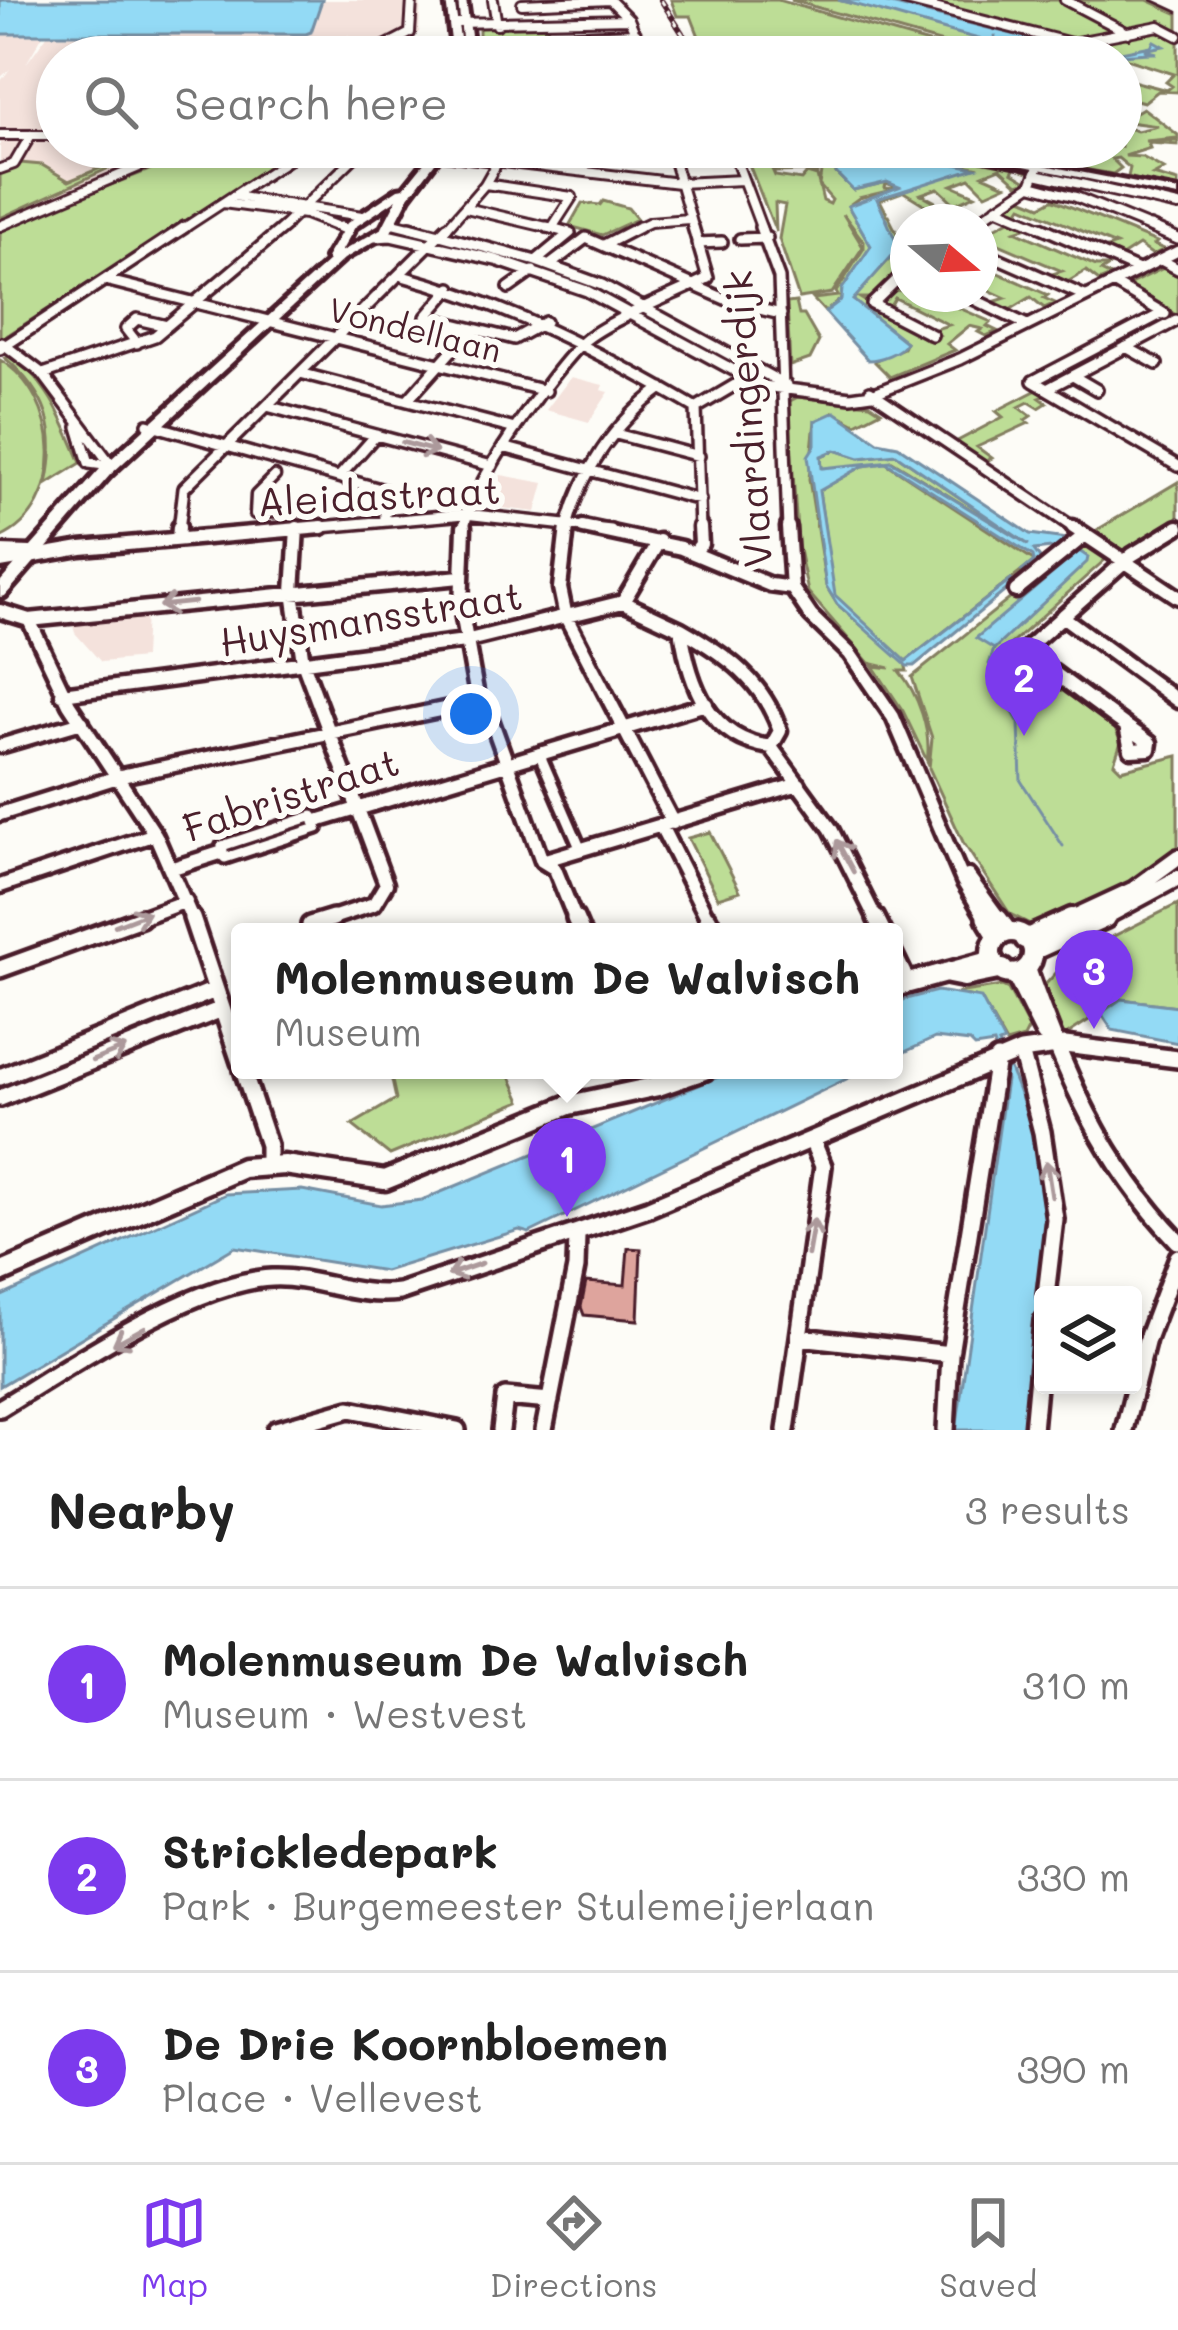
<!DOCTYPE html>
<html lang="en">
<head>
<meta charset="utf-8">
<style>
	:root { --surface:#fff; --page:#f2f2f2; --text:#222; --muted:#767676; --line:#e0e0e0; --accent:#7c3aed }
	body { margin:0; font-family:Mali,sans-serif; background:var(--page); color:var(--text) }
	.controls { position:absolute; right:36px; bottom:36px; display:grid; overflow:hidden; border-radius:12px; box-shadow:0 6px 18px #0003 }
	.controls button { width:108px; height:108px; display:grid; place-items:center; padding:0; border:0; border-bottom:3px solid var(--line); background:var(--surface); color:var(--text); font:60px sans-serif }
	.compass { position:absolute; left:890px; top:204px; width:108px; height:108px; border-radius:50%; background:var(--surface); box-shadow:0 6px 18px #0003; rotate:109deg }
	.you { position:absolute; left:471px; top:714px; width:42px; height:42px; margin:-30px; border:9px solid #fff; border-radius:50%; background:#1a73e8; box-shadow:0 0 0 18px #1a73e833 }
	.badge { display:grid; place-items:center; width:78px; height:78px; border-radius:50%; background:var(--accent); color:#fff; font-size:39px; font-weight:700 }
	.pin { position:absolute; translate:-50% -99px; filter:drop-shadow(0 3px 6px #0008) }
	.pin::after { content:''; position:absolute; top:63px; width:42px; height:36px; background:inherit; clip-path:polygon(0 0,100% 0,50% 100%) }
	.popup { position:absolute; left:231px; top:923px; width:672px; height:156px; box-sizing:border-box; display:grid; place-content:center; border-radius:12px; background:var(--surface); filter:drop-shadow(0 3px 9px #0005); font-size:39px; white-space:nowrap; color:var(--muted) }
	.popup b { font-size:45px; color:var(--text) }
	.popup::after { content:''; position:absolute; left:50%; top:100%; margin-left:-24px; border:24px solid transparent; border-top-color:var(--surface) }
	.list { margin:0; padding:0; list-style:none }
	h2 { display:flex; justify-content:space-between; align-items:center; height:156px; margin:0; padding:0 48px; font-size:51px }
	h2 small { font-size:39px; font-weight:400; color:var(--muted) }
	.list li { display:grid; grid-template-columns:78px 1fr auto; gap:36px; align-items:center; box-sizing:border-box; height:192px; padding:0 48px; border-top:3px solid var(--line) }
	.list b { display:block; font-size:45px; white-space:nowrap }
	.list p { margin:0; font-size:39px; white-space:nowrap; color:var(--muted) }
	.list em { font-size:39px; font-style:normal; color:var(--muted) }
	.icon { flex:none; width:66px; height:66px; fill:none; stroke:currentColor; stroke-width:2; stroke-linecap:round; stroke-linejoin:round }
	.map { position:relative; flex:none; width:1178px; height:1430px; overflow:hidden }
	.search { position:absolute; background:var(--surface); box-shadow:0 6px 18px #0003; left:36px; right:36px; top:36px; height:132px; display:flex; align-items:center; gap:30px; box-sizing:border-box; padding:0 42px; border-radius:66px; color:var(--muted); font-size:45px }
	.sheet { height:732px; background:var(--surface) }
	nav { display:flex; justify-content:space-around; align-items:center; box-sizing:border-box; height:168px; border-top:3px solid var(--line); background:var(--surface); font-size:33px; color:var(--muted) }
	nav a { display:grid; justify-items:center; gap:6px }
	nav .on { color:var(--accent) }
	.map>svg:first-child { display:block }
</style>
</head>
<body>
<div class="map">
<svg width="1178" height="1430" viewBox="0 0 1178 1430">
	<rect width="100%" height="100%" fill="#fdfcf7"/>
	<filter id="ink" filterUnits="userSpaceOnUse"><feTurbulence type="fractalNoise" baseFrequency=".00833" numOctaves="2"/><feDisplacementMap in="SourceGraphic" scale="24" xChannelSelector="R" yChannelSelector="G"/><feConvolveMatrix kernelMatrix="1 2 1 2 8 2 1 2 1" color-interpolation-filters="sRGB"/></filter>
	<g filter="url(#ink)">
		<!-- built -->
		<path fill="#f4e2dc" d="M320,0H421L419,32L381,57H335L342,53L349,34L332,57H57V128L31,130H57V147H173L0,219V82L10,69L0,78V33H44L26,64L48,34Z
			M571,377L603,385L601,390L609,392L589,422L546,410Z
			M501,475L544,483L536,512L493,507L487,501Z
			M146,611L144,658L101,662L75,633L71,619Z"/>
		<!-- green -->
		<path fill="#bddd96" stroke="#847e60" stroke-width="3" d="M671,0H778L978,57H707L691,16H677Z
			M791,0H838L1066,57H992Z
			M875,0H1147L1178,14V92L1158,91L1144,102L1121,96V78L1167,90L1172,86L1166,82L1174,74L1121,57Z
			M541,24L547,26L552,57H479V27Z
			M1143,108L1178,135V138L1145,141H1178V145L1148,143L1150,148L1125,156L1142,157L1164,169L1153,175L1178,182V190L1128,177L1130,168L1118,158L1112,159L1121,168L1113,174L951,147H1121V126L1137,131L1158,126L1121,121Z
			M194,147H301L0,340V228L147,171Z
			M742,147H819L817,174L807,170L797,150L804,171L776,172L767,151L769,161L760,163L770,165L775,176L801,180L807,173L817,176L823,201L830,204L832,200L819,185L825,147H927L1034,169L1031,173L1015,167L1012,172L1027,181L1018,184L1000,168L983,175L1006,185L986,194L970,178L952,185L975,195L955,204L938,188L921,194L943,206L935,211L902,191L974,167L901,153L838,152L836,173L853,190L887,182L899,188L886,183L885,188L896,189L859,198L848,206L871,246L842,289L841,299L825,312L813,299L838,296L836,292L864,248V242L843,214L863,247L832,293L799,298L779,239L785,205L775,203L776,232Z
			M20,163L42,165L69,181L105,166L109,168L0,218V172Z
			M902,192L880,200L905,249L897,257L907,267L894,273L872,298H860L927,340L939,335L932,330L949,325L895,298L889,308L880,304L896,285L895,290L927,294L991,322L987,326L997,331L986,336L978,332L982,329L969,326L947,344L955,350L890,377L874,361L903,348L906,342L858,308L853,298L899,249L877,201Z
			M1019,197L1041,206L1058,197L1067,198L1054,200L1157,242L1154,245L1164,249L1153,255L1139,245L1119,258L1101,250L1116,245L1022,206L1017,214L1005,208Z
			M603,201L628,208L637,219L602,235L569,226L582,203L600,205Z
			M1013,218L1028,227L1015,231L1096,266H1109L1101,271L1111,276L1099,281L1086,271L1064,284L1046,276L1062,271L980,236L984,223L991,230Z
			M980,265L1048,295L1044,298L1055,303L1044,308L1031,297L1008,311L990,303L1006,298L980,286Z
			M1166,267L1178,274V316L1126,286Z
			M796,302L799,315H804L819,341L810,359L790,366L787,303Z
			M10,356C47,379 63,420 81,463L47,484C59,430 47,394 5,358Z
			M0,360C62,396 69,507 0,538Z
			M1039,389L1048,395L1040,398L1047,403L1039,408L1029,402L1019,407L1031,416L1025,420L1029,423L977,447L992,458L983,463L954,443L1003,417L996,411Z
			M798,397L870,404L881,411L856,424L833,412L829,418L815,421L809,479L826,586L837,604L905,663L907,671H899C918,693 932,733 927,761L903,711L873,666L890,668L869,663L808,592L798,545L788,402Z
			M836,450L859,458L896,454L1029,545L892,461L886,463L1035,561L906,661L834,595L819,491L863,466L883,463L822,469L821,456Z
			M1178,482V518L1125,551L1092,533Z
			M1082,541L1107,558L1011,644L1026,664L1115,729L1121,742L1114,763L1121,770L1178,756V853L1158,871L1036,927L1010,914L963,842L929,768L932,738L912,677Z
			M710,832L740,891L718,898L688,838Z
			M1178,904V1006L1121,999L1066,1035L1055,1029L1044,986L1070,958Z
			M1002,986L1008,989L1029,1028L1024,1038L1006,1043L981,999L957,993Z
			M405,1070H507L521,1101L390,1155L352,1125L396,1099L391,1076Z"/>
		<!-- water -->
		<path fill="#93daf5" stroke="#768fa4" stroke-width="3" fill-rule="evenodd" d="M0,0H322L311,32L306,34H0Z
			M838,0H875L1101,56L1151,46L1154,41L1163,46L1144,50L1157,53C1126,52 1098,61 1066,57C991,47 913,19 838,0Z
			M838,152L901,153L975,168L877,199L899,248L853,300L906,342C901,353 879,360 868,360L825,312L841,300L842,289L871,246L848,206L899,187L887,182L853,190L836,173Z
			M835,412L878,442L898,446L1030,534L1066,539L1060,547L1034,550L1042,561L1027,573L1022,571L1034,561L1033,556L887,463L863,466L819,491L835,595L906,661L1011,580L1015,583L914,666H907L837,604L826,586L808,456L815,445V421ZM835,450L859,458L896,454L1029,545L891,461L822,468L821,456Z
			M1079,551L1088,557L1087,562L994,649L976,638Z
			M937,991L981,998L1004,1042L999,1044C1022,1094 1047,1160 1047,1219C1046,1290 1025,1359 1026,1430H956L1006,1080L994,1044L975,1047L970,1042L935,1038L894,1057V1002Z
			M1121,999L1178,1006V1043L1112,1030L1101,1013Z
			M735,1070H865L529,1233L519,1230L385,1271L235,1247L0,1386V1297L226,1194L302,1190L381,1205L422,1200Z"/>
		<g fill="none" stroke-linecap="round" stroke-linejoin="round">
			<!-- stream -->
			<path stroke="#768fa4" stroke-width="3" d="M995,36L993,40L1010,51L1036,52
				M989,664L994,649
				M990,672L1019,723L1021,781L1063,846"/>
		</g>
		<!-- building -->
		<path fill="#dea49d" stroke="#4a1f2b" stroke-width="3" d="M628,1248L641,1249L638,1320L584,1315L581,1307L586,1282L625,1285Z"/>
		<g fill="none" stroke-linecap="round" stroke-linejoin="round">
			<defs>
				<path id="pedestrian-far1" d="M275,476L256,495L255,514L305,509"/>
				<path id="pedestrian" d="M539,753L581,850
					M223,851L222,846L313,816L314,822
					M220,853L225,858L317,828V821"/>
				<path id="minor-far3" d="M493,0L497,25
					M903,0L1071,43L1159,26L1178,36
					M1065,0L1128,33
					M522,4L610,0L629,19L640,45
					M457,23L629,19
					M551,36L636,33
					M554,49L663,44L669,57
					M364,57L410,33L412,0
					M0,135H57
					M105,147L107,157L132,169
					M375,147L679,183L743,180
					M623,147L672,154
					M670,147L694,230
					M731,147L762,230
					M0,169L14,164L31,135
					M1036,174L1178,206
					M485,184L572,197L552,228
					M1031,185L1076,197L1157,230
					M234,196L362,216
					M223,203L305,214L346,230
					M466,208L559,230
					M996,208L1048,230
					M976,222L1031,185L1040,162
					M393,223L421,230
					M181,230L308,147
					M280,230L365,147
					M445,230L485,184L506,147
					M633,230L650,222L689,219"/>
				<path id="minor-far2" d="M341,227L347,231
					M410,227L536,261L602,285L786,385
					M547,227L570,233
					M760,227L779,278L788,530
					M1041,227L1139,270
					M1150,227L1178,239
					M376,237L391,236L496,260L587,291L763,386L851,397L872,394L960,359L1178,251
					M740,239L767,238
					M697,243L722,242
					M606,244L639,227
					M980,250L1085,296
					M1161,260L1178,269
					M536,261L570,233
					M550,265L586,238L734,303L781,314
					M908,269L872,304L932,335
					M399,275C507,304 600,352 696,408
					M105,280L546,391
					M1113,283L1165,314
					M451,288L426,317L514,339L545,322
					M509,288L533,271
					M963,294L1027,325
					M2,343L43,374L112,466
					M137,343L126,329L137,319L167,326
					M1126,347L1157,364
					M0,349L185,227
					M300,373L515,429
					M43,374L155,336L284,227
					M1073,376L1097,390
					M1033,381L1178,466
					M1033,381L1163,313
					M1047,389L1176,321
					M870,391L1077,530
					M407,401L471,329
					M267,406L492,466
					M148,424L384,490L385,520
					M78,427L89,463L112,466
					M616,434L699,456
					M503,447L700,500
					M339,477L376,435
					M179,530L184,488L447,227
					M288,530L465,514L611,530
					M464,530C466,492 553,369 583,342C608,320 676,294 708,278L693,227
					M566,530C581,472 614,423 662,388
					M700,530L696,408L747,378
					M1174,530L1178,527"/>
				<path id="minor-far1" d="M464,527L461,607L478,702L486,705L542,861L555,869L576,921
					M567,527L560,588L566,617L673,823
					M583,527L681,548L770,585L792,588
					M788,527L792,588L811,616L850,654L893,717L963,881L987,921
					M1073,527L1178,597
					M297,528L293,592L303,662L386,884L374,904L323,921
					M178,539L179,527
					M0,552L30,553
					M694,553L701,544L700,527
					M0,562L81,548L322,527
					M1016,591L1085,535
					M623,602L659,541
					M0,611L29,620L460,577
					M1062,616L1178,701
					M29,620L69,704L156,836L193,921
					M681,629C726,655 763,680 780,731L771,747C708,739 689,683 681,629Z
					M62,694L465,641L623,602L681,629
					M1126,726L1150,743L1149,749L1131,750Z
					M1126,726L1034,658L1029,646L1132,555L1178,527
					M0,746L82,722
					M771,747L831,829L877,921
					M0,814L121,776L478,702
					M317,821L706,704
					M661,826L709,921
					M542,861L799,784
					M173,868L220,853
					M968,876L1001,921
					M0,886L155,834
					M132,921L186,901"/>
				<path id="minor" d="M192,918L240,1062
					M575,918L581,932
					M708,918L715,932
					M876,918L883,932
					M985,918L996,936
					M999,918L1010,933
					M310,925L333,918
					M894,955L908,984
					M0,969L141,918
					M1028,970C1064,1072 1102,1162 1178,1241
					M1013,972L1044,1034
					M1021,1051L1042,1132L1055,1219L1046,1295
					M243,1070L268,1145V1165
					M0,1077L215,990
					M0,1098L222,1009
					M800,1337L950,1354
					M0,1408C69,1366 192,1282 272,1278C315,1276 355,1298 399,1292L649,1208L1021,1051L1065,1045L1178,1059
					M276,1430L350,1409L457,1430
					M501,1430L505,1397L550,1401
					M544,1430L576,1268L577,1235
					M786,1430L823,1166L812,1140
					M946,1430L950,1354L997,1059
					M1033,1430L1043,1321
					M1124,1430L1147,1339L1178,1257"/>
				<path id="tertiary-far2" d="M0,226L186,147"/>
				<path id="tertiary-far1" d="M1065,921L1134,889L1178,857
					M1098,921L1178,878"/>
				<path id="tertiary" d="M991 953a21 21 0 1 1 42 0a21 21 0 1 1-42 0Z
					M1025,939L1072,918
					M1034,950L1105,918
					M949,974L964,977L1003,969
					M894,987L993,960
					M0,1273L243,1168L284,1165L385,1180L569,1105L658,1086L704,1070"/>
				<path id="secondary" d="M446,0H454L463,57H453Z
					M458,0H466L474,57H464Z
					M437,147H447L409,197L391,232L344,259L110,475L5,596L0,597V582L100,469L329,261L326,258L347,223L398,189L404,188ZM397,199L382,228L341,252L355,227Z
					M929,147H950L1178,191V197Z"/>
			</defs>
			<!-- pedestrian-far1 casing -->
			<use href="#pedestrian-far1" stroke="#4a1f2b" stroke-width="15"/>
			<!-- pedestrian casing -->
			<use href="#pedestrian" stroke="#4a1f2b" stroke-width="18"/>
			<!-- minor-far3 casing -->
			<use href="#minor-far3" stroke="#4a1f2b" stroke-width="14"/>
			<!-- minor-far2 casing -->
			<use href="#minor-far2" stroke="#4a1f2b" stroke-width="16"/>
			<!-- minor-far1 casing -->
			<use href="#minor-far1" stroke="#4a1f2b" stroke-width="21"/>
			<!-- minor casing -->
			<use href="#minor" stroke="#4a1f2b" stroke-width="24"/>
			<!-- tertiary-far2 casing -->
			<use href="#tertiary-far2" stroke="#4a1f2b" stroke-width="14"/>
			<!-- tertiary-far1 casing -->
			<use href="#tertiary-far1" stroke="#4a1f2b" stroke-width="22"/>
			<!-- tertiary casing -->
			<use href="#tertiary" stroke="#4a1f2b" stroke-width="27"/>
			<!-- secondary casing -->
			<use href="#secondary" stroke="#4a1f2b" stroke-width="10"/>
			<!-- pedestrian-far1 -->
			<use href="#pedestrian-far1" stroke="#fdfcf7" stroke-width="8"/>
			<!-- pedestrian -->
			<use href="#pedestrian" stroke="#fdfcf7" stroke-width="9"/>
			<!-- minor-far3 -->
			<use href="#minor-far3" stroke="#fdfcf7" stroke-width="8"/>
			<!-- minor-far2 -->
			<use href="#minor-far2" stroke="#fdfcf7" stroke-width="9"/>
			<!-- minor-far1 -->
			<use href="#minor-far1" stroke="#fdfcf7" stroke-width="12"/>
			<!-- minor -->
			<use href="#minor" stroke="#fdfcf7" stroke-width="15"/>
			<!-- tertiary-far2 -->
			<use href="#tertiary-far2" stroke="#fdfcf7" stroke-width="8"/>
			<!-- tertiary-far1 -->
			<use href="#tertiary-far1" stroke="#fdfcf7" stroke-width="14"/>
			<!-- tertiary -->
			<use href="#tertiary" stroke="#fdfcf7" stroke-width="18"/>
			<!-- secondary -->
			<use href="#secondary" fill="#fdfcf7" fill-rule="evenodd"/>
			<!-- tram -->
			<path stroke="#4a1f2b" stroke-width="3" d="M1152,0L1178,12"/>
			<defs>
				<path id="rail" d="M661,0L693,50"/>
			</defs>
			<!-- rail casing -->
			<use href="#rail" stroke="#4a1f2b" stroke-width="6"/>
			<!-- rail -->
			<use href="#rail" stroke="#fdfcf7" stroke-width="3" stroke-dasharray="6" stroke-linecap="butt"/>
		</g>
		<!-- one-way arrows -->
		<defs><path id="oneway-shaft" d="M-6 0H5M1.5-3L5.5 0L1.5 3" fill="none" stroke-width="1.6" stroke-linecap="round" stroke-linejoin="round" transform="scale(3)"/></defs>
		<g stroke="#ac999b">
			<use href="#oneway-shaft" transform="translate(420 447) rotate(15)"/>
			<use href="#oneway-shaft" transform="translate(177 604) rotate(174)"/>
			<use href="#oneway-shaft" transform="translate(845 856) rotate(-118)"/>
			<use href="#oneway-shaft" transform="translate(132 919) rotate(-21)"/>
			<use href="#oneway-shaft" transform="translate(109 1054) rotate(-22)"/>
			<use href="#oneway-shaft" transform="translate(1049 1179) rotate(-99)"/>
			<use href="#oneway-shaft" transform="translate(811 1237) rotate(-80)"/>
			<use href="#oneway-shaft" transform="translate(465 1269) rotate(161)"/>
			<use href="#oneway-shaft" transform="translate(129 1336) rotate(151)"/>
		</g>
	</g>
	<g text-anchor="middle" stroke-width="12" stroke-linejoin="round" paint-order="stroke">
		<!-- far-street labels -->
		<g font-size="33" fill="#4a1f2b" stroke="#fdfcf7">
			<text transform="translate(415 330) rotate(14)" y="12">Vondellaan</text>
		</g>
		<!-- street labels -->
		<g font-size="39" fill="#4a1f2b" stroke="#fdfcf7">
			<text transform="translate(748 419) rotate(-94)" y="14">Vlaardingerdijk</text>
			<text transform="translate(379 496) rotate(-3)" y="14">Aleidastraat</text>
			<text transform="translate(371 619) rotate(-9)" y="14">Huysmansstraat</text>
			<text transform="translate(291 795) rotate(-18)" y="14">Fabristraat</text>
		</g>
	</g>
</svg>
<div class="controls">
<button><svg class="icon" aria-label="layers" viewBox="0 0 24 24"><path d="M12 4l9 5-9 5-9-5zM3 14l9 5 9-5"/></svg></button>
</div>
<svg class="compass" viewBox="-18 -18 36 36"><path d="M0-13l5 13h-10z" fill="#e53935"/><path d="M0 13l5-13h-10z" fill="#767676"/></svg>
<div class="you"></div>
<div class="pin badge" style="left:567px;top:1217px">1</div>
<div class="popup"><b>Molenmuseum De Walvisch</b>Museum</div>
<div class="pin badge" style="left:1024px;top:736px">2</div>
<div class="pin badge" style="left:1094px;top:1029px">3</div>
<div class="search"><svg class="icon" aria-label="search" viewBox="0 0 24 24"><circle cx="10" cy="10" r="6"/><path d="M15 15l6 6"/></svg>Search here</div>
</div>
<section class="sheet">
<h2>Nearby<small>3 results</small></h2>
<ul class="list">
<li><span class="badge">1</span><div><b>Molenmuseum De Walvisch</b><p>Museum · Westvest</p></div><em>310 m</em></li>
<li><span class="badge">2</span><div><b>Strickledepark</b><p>Park · Burgemeester Stulemeijerlaan</p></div><em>330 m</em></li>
<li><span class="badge">3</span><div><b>De Drie Koornbloemen</b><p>Place · Vellevest</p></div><em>390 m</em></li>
</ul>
</section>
<nav>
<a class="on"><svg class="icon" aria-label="map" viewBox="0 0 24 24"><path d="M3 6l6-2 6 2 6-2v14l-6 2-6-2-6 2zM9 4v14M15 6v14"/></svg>Map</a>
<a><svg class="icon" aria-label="directions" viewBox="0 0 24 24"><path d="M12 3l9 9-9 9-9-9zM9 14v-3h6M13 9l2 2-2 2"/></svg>Directions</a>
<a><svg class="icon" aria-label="saved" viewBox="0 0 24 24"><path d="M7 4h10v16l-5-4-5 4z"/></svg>Saved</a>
</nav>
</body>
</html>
